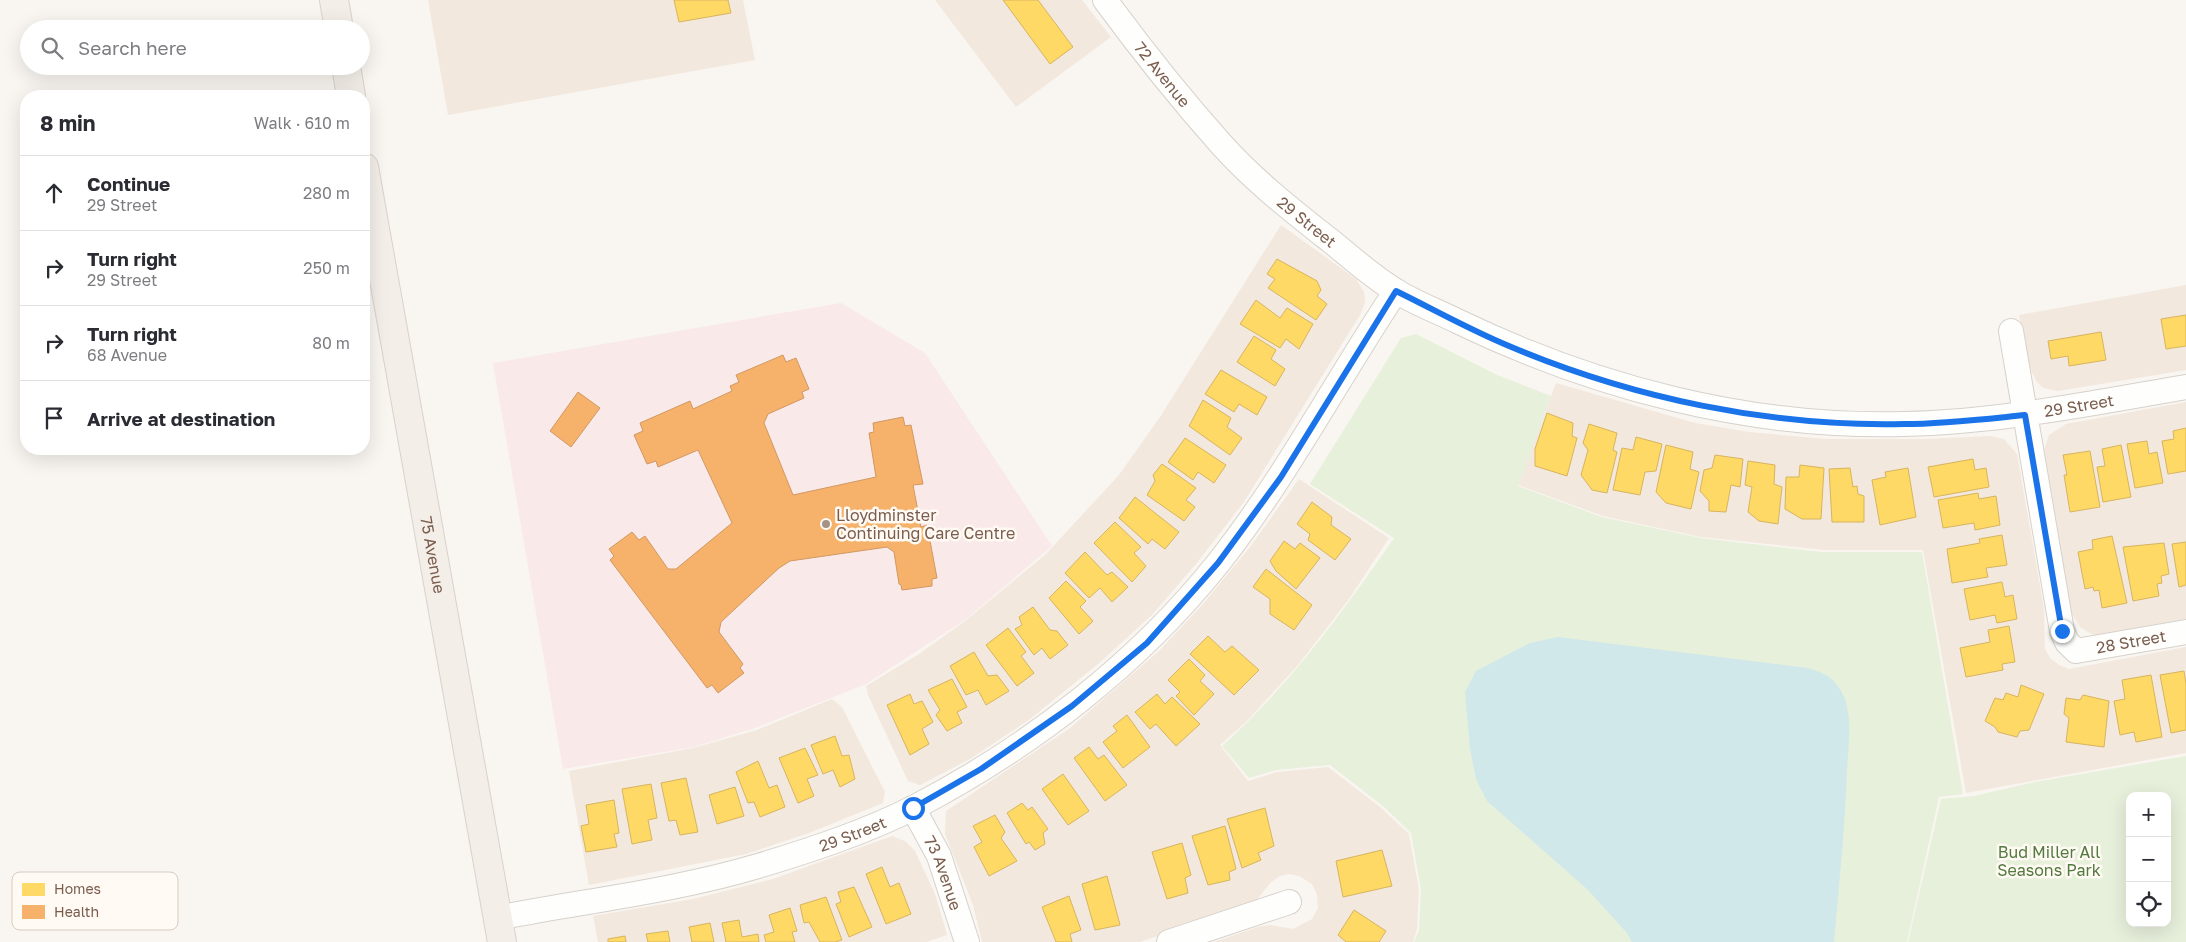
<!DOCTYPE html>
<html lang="en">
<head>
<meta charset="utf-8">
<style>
	:root { --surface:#fff; --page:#f2f2f3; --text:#2b2b33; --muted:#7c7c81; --line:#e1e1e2 }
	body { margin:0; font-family:"Golos Text",sans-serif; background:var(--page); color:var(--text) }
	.controls { position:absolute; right:15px; bottom:15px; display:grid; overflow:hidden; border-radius:10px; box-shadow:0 5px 20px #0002 }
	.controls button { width:45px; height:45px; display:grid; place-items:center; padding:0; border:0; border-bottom:1px solid var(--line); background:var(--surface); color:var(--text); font:25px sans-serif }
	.stop { position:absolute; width:15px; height:15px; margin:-11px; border:4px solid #1a73e8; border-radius:50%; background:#fff }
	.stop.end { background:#1a73e8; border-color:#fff; box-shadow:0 1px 5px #0008 }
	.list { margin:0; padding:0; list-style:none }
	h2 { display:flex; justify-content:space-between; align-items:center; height:65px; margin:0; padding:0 20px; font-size:21px }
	h2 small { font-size:16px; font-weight:400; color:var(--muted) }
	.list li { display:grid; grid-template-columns:32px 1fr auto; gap:15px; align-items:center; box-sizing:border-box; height:75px; padding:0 20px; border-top:1px solid var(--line) }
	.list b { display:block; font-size:19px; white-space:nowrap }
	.list p { margin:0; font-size:16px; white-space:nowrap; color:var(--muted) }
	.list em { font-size:16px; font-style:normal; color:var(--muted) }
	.icon { flex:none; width:28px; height:28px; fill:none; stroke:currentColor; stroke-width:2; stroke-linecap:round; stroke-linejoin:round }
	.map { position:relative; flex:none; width:2186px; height:942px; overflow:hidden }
	.search { position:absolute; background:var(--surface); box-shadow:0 5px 20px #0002; left:20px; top:20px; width:350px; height:55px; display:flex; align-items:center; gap:12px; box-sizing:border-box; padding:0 18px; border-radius:28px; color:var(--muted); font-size:19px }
	.panel { position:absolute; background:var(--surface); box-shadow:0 5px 20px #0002; left:20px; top:90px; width:350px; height:365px; border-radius:20px }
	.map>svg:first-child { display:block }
</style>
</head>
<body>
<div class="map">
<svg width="2186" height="942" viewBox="0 0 2186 942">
	<rect width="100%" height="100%" fill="#f9f5f0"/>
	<!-- residential -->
	<path fill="#f2e8de" d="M428,0H743L755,60L448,115Z
		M935,0H1082L1111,37L1016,107Z
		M1281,225L1356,279L1364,292L1365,303L1360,315L1244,502L1196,564L1152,615L1098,664L1030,719L970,759L920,785L908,781L868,695L866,686L919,654L965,621L1046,554L1119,475L1160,417Z
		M2186,285V370L2058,391L2043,388L2036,381L2028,363L2019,315Z
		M1556,383L1695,423L1749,432L1826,439H1925L1990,436L2004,439L2017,454L2044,608L2045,649L2050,658L2059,665L2069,669L2186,647V753L1966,793L1923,550H1824L1701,537L1603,516L1518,485Z
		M2186,402V619L2094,635L2086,631L2080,627L2072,614L2044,450L2049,435L2066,424Z
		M1299,479L1389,538L1349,599L1298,665L1247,721L1220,745L1248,781L1277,772L1328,767L1380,807L1409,834L1419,890L1417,929L1413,942H1214L1258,927L1270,925L1293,929L1312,919L1318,908L1317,895L1312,884L1299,876L1289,874L1280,876L1271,882L1254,903L1140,942H982L973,905L945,834L946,811L1070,728L1159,651L1203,604L1250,547Z
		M832,699L842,707L885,792L883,803L809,833L746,854L589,885L569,771L693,748L757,730Z
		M892,836L905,841L915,851L935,894L947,935L927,942H598L593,916L693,899L773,879Z"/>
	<!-- medical -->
	<path fill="#fae9e9" d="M841,303L925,353L1052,546L965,620L866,684L755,728L694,747L563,769L493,363Z"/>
	<!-- green -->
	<path fill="#e7f0db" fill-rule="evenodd" d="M1416,334L1497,375L1551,396L1518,486L1602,517L1701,538L1822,552H1922L1963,794L1939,797L1907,942H1414L1419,930L1421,890L1411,833L1384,807L1330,765L1276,770L1249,778L1222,746C1289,686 1343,612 1394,538L1310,484L1401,338Z
		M2186,756V942H1908L1941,799L1974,796L2035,782ZM2130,796H2167V923H2130Z"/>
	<!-- water -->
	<path fill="#d0e8ea" d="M1558,637L1808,668C1823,673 1833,676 1841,691C1854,713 1848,746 1847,770C1845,828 1839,885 1834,942H1632L1626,932L1588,890L1487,801L1476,779L1470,749L1465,692L1476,671L1530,643Z"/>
	<!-- homes -->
	<path fill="#ffd966" stroke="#d7b45e" d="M674,0H728L731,13L679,22Z
		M1003,0H1038L1073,47L1050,64Z
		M1277,259L1317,281L1321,290L1317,296L1327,304L1316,320L1268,288L1275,279L1267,274Z
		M1256,300L1280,318L1287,308L1313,324L1299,349L1286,339L1280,348L1240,324Z
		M2186,315V346L2166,349L2161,319Z
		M2101,332L2106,360L2069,366L2068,356L2051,359L2048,341Z
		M1254,336L1276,350L1271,359L1285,369L1275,386L1237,362Z
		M1221,370L1267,397L1257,415L1239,404L1234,412L1205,394Z
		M1203,400L1231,418L1227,427L1242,438L1230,455L1189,426Z
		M1547,413L1573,423L1572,436L1577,438L1567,476L1535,466V449Z
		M1589,424L1617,433L1613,450L1617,452L1607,493L1592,490L1581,475L1588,450L1583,443Z
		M2186,428V471L2168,474L2162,441L2174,439L2173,431Z
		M1636,437L1662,444L1656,471L1645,472L1640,495L1613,490L1622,448L1633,450Z
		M1185,438L1226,465L1214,483L1198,472L1193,480L1168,462Z
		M2147,441L2149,454L2157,452L2163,483L2135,488L2127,444Z
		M1666,445L1693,452L1690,469L1699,472L1691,509L1666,503L1656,492Z
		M2121,445L2131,497L2103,502L2097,467L2105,466L2102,449Z
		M2090,451L2100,507L2070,512L2064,475H2067L2063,455Z
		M1715,455L1743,459L1740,487L1731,485L1726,512L1709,511V501L1700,491L1704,470L1712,468Z
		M1973,459L1975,470L1986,468L1989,487L1934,497L1928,467Z
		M1748,461L1775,465L1774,484L1782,487L1778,524L1759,521L1748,512L1752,487L1745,485Z
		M1162,464L1196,488L1186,500L1195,507L1184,521L1147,495L1155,481L1153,475Z
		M1800,465L1824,468L1821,519H1802L1785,509L1786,477H1799Z
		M1850,468L1853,487L1857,486L1858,494L1864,496V522H1832L1829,469Z
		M1908,468L1916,517L1880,525L1872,480L1886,477L1885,472Z
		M1978,493L1979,499L1996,496L2000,525L1975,530L1974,523L1943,528L1938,500Z
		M1135,497L1179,532L1165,549L1152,539L1148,544L1119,518Z
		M1312,502L1332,517L1331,525L1351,539L1335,560L1308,540L1310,534L1297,524Z
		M1115,522L1141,547L1134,553L1146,566L1132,582L1094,543Z
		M2002,535L2007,565L1986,568L1988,577L1952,583L1947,549L1980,543L1979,539Z
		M2112,536L2127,603L2102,608L2099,590L2094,591L2093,587L2085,589L2078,552L2093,549L2092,540Z
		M1284,541L1295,549L1300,543L1320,558L1296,589L1276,571L1270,561Z
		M2186,542V585L2179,587L2172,544Z
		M2164,543L2169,574L2161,576L2162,583L2157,584L2159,596L2133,601L2123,547Z
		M1085,552L1107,575L1112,572L1128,587L1112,602L1100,588L1089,598L1065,573Z
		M1266,569L1312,605L1294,630L1270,614V599L1253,587Z
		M1066,581L1086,601L1080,607L1093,621L1079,634L1049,598Z
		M2002,582L2005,597L2013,595L2017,619L1997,623L1995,615L1970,620L1964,589Z
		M1033,607L1050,630L1057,631L1068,645L1050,659L1042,648L1034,655L1015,629L1022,625L1019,617Z
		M2009,626L2015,662L2002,664L2003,670L1966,677L1960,648L1990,642L1988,630Z
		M1008,628L1026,652L1021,656L1034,673L1017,686L986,645Z
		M1208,636L1225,652L1232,646L1259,670L1234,695L1190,654Z
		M974,652L988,676L997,675L1009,691L986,705L978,690L966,695L950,666Z
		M1189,659L1205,675L1200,681L1214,694L1194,715L1176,696L1180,692L1168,680Z
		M2184,671L2186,684V730L2171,733L2160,675Z
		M2151,675L2162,737L2136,742L2134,732L2120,735L2114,701L2125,699L2122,680Z
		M952,679L967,707L957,712L962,723L947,731L936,715L940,710L928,690Z
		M2021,685L2044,694L2029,730L2020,731L2017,737L1998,732L1995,727L1985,721L1995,698L2003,700L2006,693L2018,697Z
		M910,694L914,704L922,701L933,722L922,729L929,744L910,755L887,705Z
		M1157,694L1165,704L1172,697L1200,724L1176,746L1156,724L1150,729L1135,712Z
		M2083,695L2109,701L2104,747L2066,742L2069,718L2064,714L2066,698L2080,700Z
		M1127,715L1150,747L1123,768L1103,742L1117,731L1113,726Z
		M835,736L842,756L849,755L855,779L840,787L833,770L823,774L811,745Z
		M1089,747L1098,759L1104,755L1127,785L1105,801L1074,758Z
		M805,748L818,775L807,779L814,796L798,803L779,758Z
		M758,761L769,788L777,785L785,807L760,817L754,802L748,803L736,772Z
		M1063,774L1089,811L1068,825L1042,789Z
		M686,778L698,832L680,835L676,820L669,821L661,783Z
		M651,784L657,818L648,820L652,840L632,844L622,789Z
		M735,787L744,816L717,824L709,795Z
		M614,800L619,833L614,834L617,847L586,852L581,826L589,824L586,805Z
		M1022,803L1028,810L1032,807L1048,829L1043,833L1045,844L1035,850L1029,842L1026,844L1007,813Z
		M1265,808L1274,846L1258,853L1261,860L1242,868L1227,819Z
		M995,815L1005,832L1001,838L1017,861L989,876L974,847L982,842L973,826Z
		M1225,826L1236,869L1229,872L1230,880L1208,885L1192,836Z
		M1182,843L1191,875L1185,878L1188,893L1167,899L1152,852Z
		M1382,850L1392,886L1343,897L1336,861Z
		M882,867L890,887L899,883L911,914L886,924L866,874Z
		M1107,876L1120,925L1095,930L1082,884Z
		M854,887L872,927L849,937L836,904L841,902L838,892Z
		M1069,896L1081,930L1070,934L1072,942H1056L1042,907Z
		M826,897L842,940L835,942H820L809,922L804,923L800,905Z
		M790,908L797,931L792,932L795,942H766L764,935L774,932L769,915Z
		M1354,910L1386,931L1379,942H1346L1338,935Z
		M739,920L742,937L758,934L759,942H726L722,923Z
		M710,923L714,942H692L689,927Z
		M668,931L670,942H648L646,934Z
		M625,936L626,942H608V939Z"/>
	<!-- health -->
	<path fill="#f6b26b" stroke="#d19862" d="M783,355L786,362L796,358L809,389L802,392L804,398L768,414L764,423L793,495L876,477L869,433L874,432L873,423L903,417L905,426L911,425L923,484L913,485L921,527L927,525L937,578L932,579V586L902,590L901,585L899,584L894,552L887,547L790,561L779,568L721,622L719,632L743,664L740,668L744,673L718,693L712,685L707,688L610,560L614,556L609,549L632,532L639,540L645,536L668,569H676L732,523L698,450L658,467L656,461L647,464L634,435L643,431L640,423L690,401L693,409L732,391L730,386L739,382L736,375Z
		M578,392L600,408L571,447L550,431Z"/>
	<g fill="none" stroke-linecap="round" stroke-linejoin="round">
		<defs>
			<g id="minor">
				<path id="s1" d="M1105,0C1141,49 1180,98 1221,144C1254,181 1294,212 1332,242C1353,259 1374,278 1396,291C1415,303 1437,311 1457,321C1596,388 1749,428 1904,424C1999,422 2093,403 2186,387"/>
				<path id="s2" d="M2011,331L2062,631L2067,642L2076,651L2186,632"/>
				<path id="s3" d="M913,808L939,856L967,942"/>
				<path id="s4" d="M497,918C584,901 674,891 758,866C811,850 866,832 915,807C1030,747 1138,664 1219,562C1286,477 1336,381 1396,291"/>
				<path d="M1169,942L1289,902"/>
			</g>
			<g id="major">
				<path d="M334,0L339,29"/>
				<path d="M346,66L351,96"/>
				<path id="s5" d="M364,167L502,942"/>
			</g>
		</defs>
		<!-- minor casing -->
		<use href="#minor" stroke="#d7d1cb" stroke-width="26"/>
		<!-- major casing -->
		<use href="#major" stroke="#dad1cc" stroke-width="30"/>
		<!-- minor -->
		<use href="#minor" stroke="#fefefd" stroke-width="24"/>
		<!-- major -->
		<use href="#major" stroke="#f3eee8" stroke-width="28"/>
	</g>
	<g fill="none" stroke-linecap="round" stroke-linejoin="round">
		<!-- route -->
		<path stroke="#1a73e8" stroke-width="6" d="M913,808L981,769L1072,706L1147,643L1218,563L1281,477L1396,291C1433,309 1470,330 1509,346C1632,398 1769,427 1904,424C1944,424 1985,419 2025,415L2062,631"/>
	</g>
	<!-- markers -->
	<circle fill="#a69286" stroke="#fffaf3" stroke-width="2" cx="826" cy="524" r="5"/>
	<g text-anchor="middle" stroke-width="5" stroke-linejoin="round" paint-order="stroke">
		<!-- street labels -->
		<g font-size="16" fill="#7a5c4d" stroke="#fffaf3">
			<text dy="6" stroke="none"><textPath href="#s1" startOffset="94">72 Avenue</textPath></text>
			<text dy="6" stroke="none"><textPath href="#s1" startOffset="301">29 Street</textPath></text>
			<text dy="6" stroke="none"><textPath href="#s1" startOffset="1121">29 Street</textPath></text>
			<text dy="6" stroke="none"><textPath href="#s5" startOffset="394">75 Avenue</textPath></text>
			<text dy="6" stroke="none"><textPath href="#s2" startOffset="385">28 Street</textPath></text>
			<text dy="6" stroke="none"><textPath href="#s4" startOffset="366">29 Street</textPath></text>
			<text dy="6" stroke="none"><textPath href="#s3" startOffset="72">73 Avenue</textPath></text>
		</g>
		<!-- poi labels -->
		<g font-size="16" fill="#7a5c4d" stroke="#fffaf3" text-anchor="start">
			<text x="836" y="521">Lloydminster<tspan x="836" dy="18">Continuing Care Centre</tspan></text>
		</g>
		<!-- park labels -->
		<g font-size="16" fill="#537a41" stroke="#fffaf3">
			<text x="2049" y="858">Bud Miller All<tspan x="2049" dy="18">Seasons Park</tspan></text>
		</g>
	</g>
	<!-- legend -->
	<rect x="12" y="872" width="166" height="58" rx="8" fill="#fffaf3" stroke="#d7cbc1" stroke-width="1"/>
	<rect x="22" y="883" width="23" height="13" fill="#ffd966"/>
	<rect x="22" y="905" width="23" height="14" fill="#f6b26b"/>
	<g font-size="14" fill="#7a5c4d">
		<text x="54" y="894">Homes</text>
		<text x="54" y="917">Health</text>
	</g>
</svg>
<div class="controls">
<button>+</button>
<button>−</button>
<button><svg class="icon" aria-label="locate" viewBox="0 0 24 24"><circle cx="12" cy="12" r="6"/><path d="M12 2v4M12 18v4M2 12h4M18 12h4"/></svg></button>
</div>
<div class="stop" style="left:913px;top:808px"></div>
<div class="stop end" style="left:2062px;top:631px"></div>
<div class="search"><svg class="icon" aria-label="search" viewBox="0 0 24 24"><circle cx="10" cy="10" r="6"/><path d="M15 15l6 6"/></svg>Search here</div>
<section class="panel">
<h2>8 min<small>Walk · 610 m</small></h2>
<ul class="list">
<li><svg class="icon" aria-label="ahead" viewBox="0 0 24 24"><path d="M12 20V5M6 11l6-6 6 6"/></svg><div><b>Continue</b><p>29 Street</p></div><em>280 m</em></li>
<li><svg class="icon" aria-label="right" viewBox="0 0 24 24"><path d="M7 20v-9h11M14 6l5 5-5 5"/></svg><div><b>Turn right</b><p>29 Street</p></div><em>250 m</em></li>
<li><svg class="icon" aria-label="right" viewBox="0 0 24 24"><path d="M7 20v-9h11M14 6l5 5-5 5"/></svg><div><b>Turn right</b><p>68 Avenue</p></div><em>80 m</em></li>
<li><svg class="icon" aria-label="arrive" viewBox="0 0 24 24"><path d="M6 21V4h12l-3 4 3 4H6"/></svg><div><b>Arrive at destination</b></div></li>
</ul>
</section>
</div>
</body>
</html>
